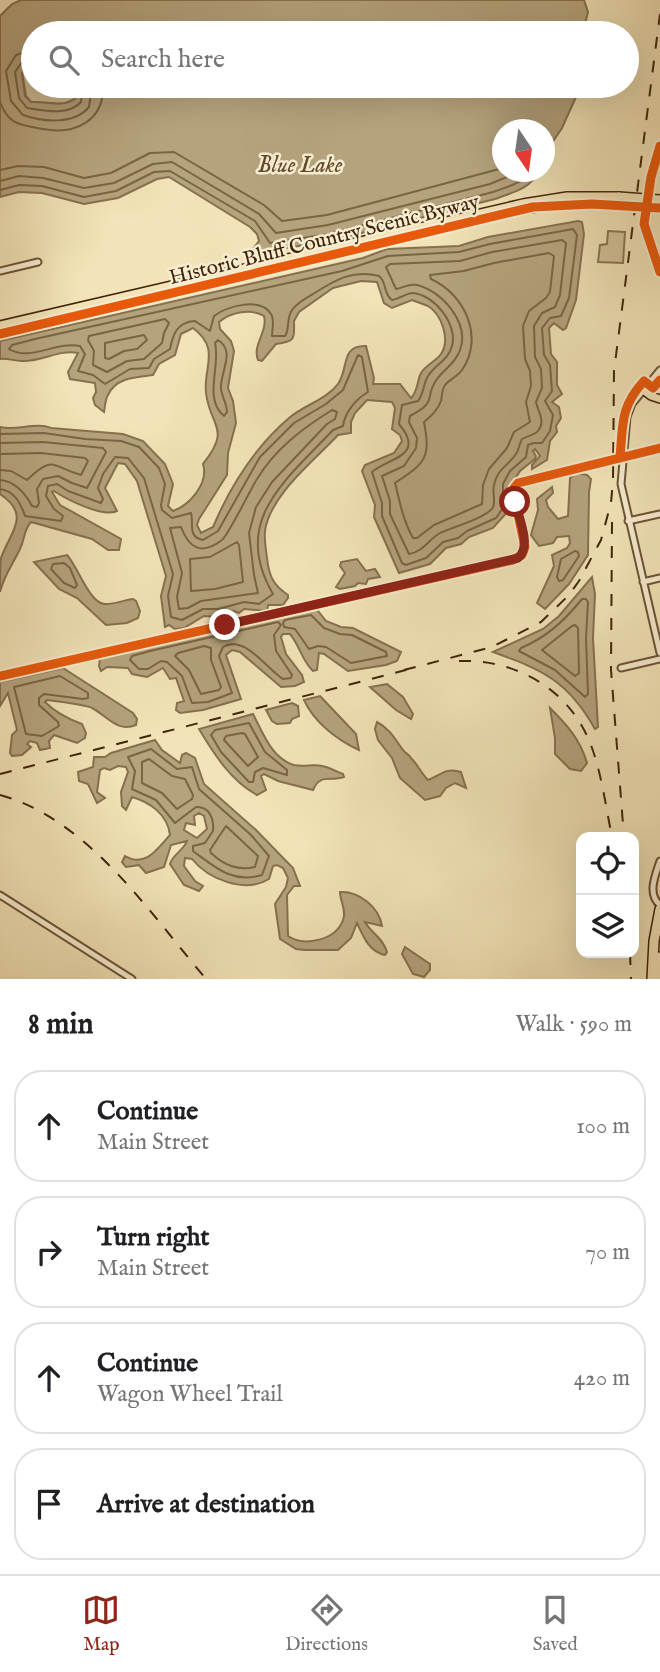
<!DOCTYPE html>
<html lang="en">
<head>
<meta charset="utf-8">
<style>
	:root { --surface:#fff; --page:#f2f2f2; --text:#202124; --muted:#757577; --line:#e0e0e0; --accent:#8f2418 }
	body { margin:0; font-family:"IM FELL English",serif; background:var(--page); color:var(--text) }
	.controls { position:absolute; right:21px; bottom:21px; display:grid; overflow:hidden; border-radius:14px; box-shadow:0 7px 28px #0002 }
	.controls button { width:63px; height:63px; display:grid; place-items:center; padding:0; border:0; border-bottom:2px solid var(--line); background:var(--surface); color:var(--text); font:35px sans-serif }
	.compass { position:absolute; left:492px; top:119px; width:63px; height:63px; border-radius:50%; background:var(--surface); box-shadow:0 7px 28px #0002; rotate:167deg }
	.stop { position:absolute; width:21px; height:21px; margin:-16px; border:5px solid #8f2418; border-radius:50%; background:#fff }
	.stop.end { background:#8f2418; border-color:#fff; box-shadow:0 2px 7px #0008 }
	.list { margin:0; padding:0; list-style:none }
	h2 { display:flex; justify-content:space-between; align-items:center; height:91px; margin:0; padding:0 28px; font-size:30px }
	h2 small { font-size:23px; font-weight:400; color:var(--muted) }
	.list li { display:grid; grid-template-columns:46px 1fr auto; gap:21px; align-items:center; box-sizing:border-box; height:112px; margin:0 14px 14px; padding:0 14px; border:2px solid var(--line); border-radius:28px }
	.list b { display:block; font-size:26px; white-space:nowrap }
	.list p { margin:0; font-size:23px; white-space:nowrap; color:var(--muted) }
	.list em { font-size:23px; font-style:normal; color:var(--muted) }
	.icon { flex:none; width:38px; height:38px; fill:none; stroke:currentColor; stroke-width:2; stroke-linecap:round; stroke-linejoin:round }
	.map { position:relative; flex:none; width:660px; height:979px; overflow:hidden }
	.search { position:absolute; background:var(--surface); box-shadow:0 7px 28px #0002; left:21px; right:21px; top:21px; height:77px; display:flex; align-items:center; gap:18px; box-sizing:border-box; padding:0 24px; border-radius:38px; color:var(--muted); font-size:26px }
	.sheet { height:595px; background:var(--surface) }
	nav { display:flex; justify-content:space-around; align-items:center; box-sizing:border-box; height:98px; border-top:2px solid var(--line); background:var(--surface); font-size:19px; color:var(--muted) }
	nav a { display:grid; justify-items:center; gap:4px }
	nav .on { color:var(--accent) }
	.map>svg:first-child { display:block }
</style>
</head>
<body>
<div class="map">
<svg width="660" height="979" viewBox="0 0 660 979">
	<rect width="100%" height="100%" fill="#f2e4b8"/>
	<filter id="stains"><feTurbulence type="fractalNoise" baseFrequency=".00286" numOctaves="4"/><feColorMatrix values="0 0 0 0 .2 0 0 0 0 .09 0 0 0 0 .02 0 0 0 .5 -.17"/></filter>
	<radialGradient id="worn" r=".72"><stop offset=".6" stop-color="#630" stop-opacity="0"/><stop offset="1" stop-color="#630" stop-opacity=".3"/></radialGradient>
	<!-- green -->
	<path fill="#d4c39a" stroke="#8a7452" stroke-width="2" d="M33,64V86H76L75,99L64,104L31,102L26,96L22,73Z
		M608,231L625,232L623,263L598,262L600,245L607,244Z"/>
	<!-- water -->
	<path fill="#b5a37d" stroke="#86704f" stroke-width="2" fill-rule="evenodd" d="M21,0H584L588,12L584,28V33H93L88,30L75,33H33V64L22,73L25,96L31,102C47,101 60,108 75,99L76,86H581L562,128L545,153L544,130H503V172H537C532,189 510,193 495,199L330,241L256,253L253,249L259,241L257,234L250,227L169,177L157,179L118,198L84,204L42,193L19,192L0,197V16L12,4Z
		M578,221L582,222L584,234L576,300L566,328L563,330L554,323L549,328L551,354L557,362V385L562,394L552,402L559,407L561,418L556,426L557,432L550,441L547,460L532,469V465L540,456L535,449L533,451L536,456L535,459L520,471L510,487L509,510L493,528L469,537L461,544L446,548L430,564L399,573L374,517L375,505L362,471L365,465L394,453L402,441L400,435L392,429L395,408L392,402L367,400L355,413L351,422V433L338,435C314,461 270,495 265,531C264,539 266,550 267,558C269,576 273,585 288,595V598L283,605H268L267,611L244,609L239,613L233,611L218,617L204,616L184,628L175,629L169,625L165,627L161,596L166,576L137,481L125,464L118,463L105,488L117,511C103,518 66,499 54,491L52,492L60,505L121,539L119,550H108L92,539L31,522C23,531 25,539 20,549C13,564 4,575 0,592C0,582 0,567 1,558C10,532 32,515 0,494V427C16,431 36,422 51,428L123,434L143,441L165,464L173,484L168,506L173,511C190,505 209,483 203,464C232,428 210,427 206,393C203,367 221,349 193,328L181,334L175,355L159,364L153,375C137,377 116,377 108,395C105,400 105,407 104,412L95,405L93,398L96,392L95,383L70,379L68,372L78,353C59,349 42,362 22,361C14,361 8,358 0,359V341L363,258L387,249L459,246L488,237ZM361,281L377,282L384,303L392,308L412,300C417,302 423,304 428,306C441,314 451,339 441,354C436,361 426,365 421,373C417,381 418,391 411,398L400,384H373L374,378L366,346C340,345 349,369 338,384C326,400 304,405 289,418C255,447 230,487 213,527L201,533L197,525L199,519L227,475L228,453L236,423L233,401L228,388L234,351L231,341L220,329L219,322C231,312 251,308 264,316C268,332 252,345 258,360L262,361L276,344C297,341 294,338 294,321L299,312L333,288Z
		M576,473L587,475L591,479L589,492L588,555L569,584L545,609L537,603L554,566L552,555L567,548L570,543L569,536L557,537L553,543L539,546L531,535L538,510L537,499L552,487L553,493L546,500L548,507L558,519L568,516L570,478Z
		M67,555C78,567 89,602 104,604C113,605 124,600 133,599L136,601L140,611L138,618L127,623L106,625L77,598L59,589L34,562Z
		M357,559L366,571L375,569L380,577L368,579L366,584L358,583L355,586L340,589L336,587L345,573L340,566L341,562Z
		M592,577L595,594L593,638L598,727L595,729C568,681 543,670 493,652L543,629L559,616Z
		M315,607L326,621L341,627L353,628L401,652L397,661L386,665L348,671L324,654L319,653L317,670L313,671C302,661 300,646 290,634H283L281,637L286,654L302,675L304,682L295,686L281,687L240,652L232,650L226,655L241,699L203,710L180,713L176,710L177,703L184,701L176,678L170,679L163,668L147,677L132,674L128,668L107,667L101,671L99,666L100,658C171,637 243,621 315,607Z
		M63,668L133,713L137,719L136,725C117,733 106,715 92,708C87,705 55,701 47,700L45,702C56,713 68,719 82,724L86,733L85,738L77,743L54,735L49,741L50,748L40,750L37,743L30,741L27,744L31,747L22,755L12,756L10,753L12,735L17,730L8,693L0,706V682Z
		M387,684L403,697L413,714L411,719L396,710L370,687Z
		M320,696L356,734L359,750C337,740 314,722 304,700Z
		M292,703L298,706L299,716L292,719L290,723L277,724L272,721L266,710Z
		M550,708C567,725 580,739 587,763L581,771L570,769L555,754V738Z
		M253,714C263,733 272,759 294,765C304,767 314,764 322,766C329,767 337,772 343,774L344,777C330,782 320,773 313,790L278,781L264,774L261,776L266,790L257,795C231,781 214,754 199,729Z
		M377,722C390,729 395,739 403,750C405,753 410,755 411,758C418,765 421,773 428,780C441,775 446,767 461,772L466,788L455,783L446,788L440,796L425,800L400,778L392,758L378,740L375,729Z
		M155,740L162,750L180,763L182,755L186,753L195,758L204,784L256,830L293,868L300,886H294L287,895L288,936C305,947 336,940 343,920C347,911 340,901 340,892C359,891 379,907 382,926L365,922C372,934 383,938 387,952L385,955C369,952 363,936 357,923L351,938L338,950H305L296,949L280,939L275,904L286,887L288,878L283,868L277,865L273,866L269,879C245,894 208,879 192,859L185,858L184,866L195,881L203,886L199,891L184,885L170,864C172,855 184,850 187,841L171,845L164,867L146,873L139,865L126,867L122,862L125,856C146,868 157,849 170,835C168,815 150,802 132,797L126,810L122,806L121,792L128,772L126,767L118,766L110,770L104,768L100,770L97,792L105,798L97,803L88,784L79,781L78,772L93,767L94,757H105L111,753ZM199,813L204,816L207,829L197,838L184,830L186,823L195,825L194,816Z
		M405,947L430,964V970L424,977L413,974L402,954Z"/>
	<g fill="none" stroke-linecap="round" stroke-linejoin="round">
		<!-- shore -->
		<path stroke="#7a6444" stroke-width="2" d="M33,49L16,55L6,71L11,101L23,115C43,122 74,125 89,107L92,86
			M33,58L22,62L15,72L19,98L27,108C45,111 68,116 81,102L83,86
			M0,102C9,126 22,125 43,129C75,135 104,121 103,86
			M0,170L18,166L44,167L84,178L111,173L150,153L174,152L264,205L282,221L327,215L503,168
			M0,181L19,176L43,178L84,188L114,183L153,164L172,162L259,214L276,233L328,225L490,184L519,172
			M0,190L19,185L42,186L84,197L116,191L154,172L170,171L255,221L270,243L329,234L493,192C506,187 522,184 530,172
			M573,229L577,235L569,298L561,316L550,318L542,328L544,355L550,365L552,391L545,401L553,415L550,431L542,443H534L528,445L526,457L510,471L503,484V508L496,518L467,531L458,538L443,542L426,558L406,565L402,563L382,516V503L372,472C387,458 427,457 399,424L402,405L418,401C424,394 423,384 428,376C435,364 448,361 452,346C458,325 435,295 413,293C407,293 399,299 392,300C383,294 387,282 379,276C353,269 335,280 313,294C306,298 297,303 292,310C286,319 290,329 285,336H272C272,329 275,320 271,314C260,296 226,307 214,316L210,331L195,321C177,322 173,334 170,349L154,359L149,368L130,369L105,384L93,375L78,371L85,354L80,346C56,341 30,362 9,349L12,345L35,339L342,271L388,256L459,252L490,244Z
			M562,240L566,243L560,295L555,307L542,313L534,326L535,357L541,369L542,388L536,402C538,412 546,421 538,431C535,435 527,436 522,439C519,444 519,450 516,454C508,466 497,469 494,485C492,492 496,501 493,507C489,517 450,528 440,533C428,540 423,552 409,554L390,514V501L382,476L404,466L416,448L417,438L409,422L410,416C440,400 423,398 437,379C445,368 455,364 460,350C470,323 442,291 417,285C409,283 403,288 396,289L386,267L390,264L460,261L492,252Z
			M549,253L554,256L550,292L546,298L529,311L523,326L525,359L530,371L531,386L526,402L530,422L514,432L507,448L489,469L483,485L482,504L434,525L417,538H413C403,521 400,502 395,483C425,463 431,459 424,422C431,416 438,410 441,401C442,396 442,389 445,385C450,379 457,377 462,370C484,338 466,295 431,279L430,275L464,271L494,263Z
			M165,319L169,323L164,333L162,343L144,359L127,361L107,372L93,365L94,351L88,340L89,336Z
			M144,335L147,340L137,349L124,351L109,359L105,358V343Z
			M218,340C236,351 220,372 221,389C222,397 227,404 227,412L224,416C203,399 221,365 215,343Z
			M332,410L337,412L335,419L327,424L272,482L256,507L249,533L254,575L258,593L201,601L188,608L179,609L177,597L182,573L170,528L181,527C189,548 201,556 222,540C229,534 250,490 257,479C275,449 303,428 332,410Z
			M0,434L44,433L85,439L121,441L139,447L159,468L165,484L161,505L162,510L172,518L191,513C194,523 187,537 203,540L218,531L260,457L294,423L326,404L343,390L358,355L362,357L368,392C356,399 345,412 343,426L333,430C286,480 230,521 273,594L259,604L244,602L218,609H203L182,620L171,617L168,596L173,574L144,478L128,458L115,457L103,474L98,488L103,499L101,503L68,491L57,484L48,486L46,496L54,509L63,516L61,521L25,516C21,504 15,491 0,489
			M0,443L43,442L103,448L106,452L87,488L72,483L58,476L43,479L37,489L39,503L37,507L32,506C25,493 15,481 0,480
			M0,454L41,453L85,458L88,461L81,475C52,467 54,454 27,480L11,471L0,470
			M237,542L239,545L243,582L215,589L191,591L190,559L210,557Z
			M575,551L578,552L579,556L563,580L559,581L557,577L561,559Z
			M64,563L70,568L77,585L75,588L64,583L51,569L53,564Z
			M582,599H586L588,602L586,638L588,694L585,697L555,670L519,651L521,648C547,637 564,621 582,599Z
			M311,615L324,628L340,634L352,635L386,652L387,656L351,663L326,647L318,646L309,649L295,629L284,627L283,623L285,620Z
			M278,622L281,625L274,635L276,651L292,675L291,678L283,679C266,668 244,634 223,647L219,656L232,693L208,702L192,703L182,676L167,662L161,661L148,669H139L130,660L132,656L150,651Z
			M572,626L575,625L578,628L579,673L575,676L542,650Z
			M204,646L211,648V660L221,687L219,690L201,694L189,670L175,656L178,653Z
			M60,676L88,693V698L83,699L44,694L39,698V705L58,722L59,726L42,736L26,734L14,687Z
			M249,723L265,752L287,770V775L263,768L255,772L253,782H249L221,752L211,735L215,730Z
			M242,733L245,734L258,757L248,766L224,740L226,736Z
			M151,749L177,769L192,767L199,789L251,835L269,856L262,875C232,884 215,867 193,851V846L205,843L213,831C214,820 210,806 196,807L175,823L156,800L132,789L135,771L128,757Z
			M149,759L172,776L185,779L193,795L192,799L177,809L162,793L142,783V762Z
			M226,826L258,856L255,867C237,871 224,865 211,853L210,850Z"/>
		<defs>
			<path id="minor" d="M660,146L651,177L644,224L660,272
				M0,271L38,262
				M660,370L632,404L627,417L621,484L660,653
				M628,521L660,514
				M474,569L513,560L524,551L514,495V488L518,483L660,448
				M643,582L660,578
				M621,668L660,659
				M660,861C655,876 647,894 660,905
				M0,895L132,979"/>
			<path id="major" d="M0,325L523,203L567,196H619
				M0,334L515,211L559,205H619
				M643,390L651,396L660,399"/>
			<path id="highway" d="M652,979L654,941L660,909
				M658,979L660,957"/>
		</defs>
		<!-- minor casing -->
		<use href="#minor" stroke="#6c5436" stroke-width="9"/>
		<!-- major casing -->
		<use href="#major" stroke="#40240a" stroke-width="10"/>
		<!-- highway casing -->
		<use href="#highway" stroke="#40240a" stroke-width="12"/>
		<!-- minor -->
		<use href="#minor" stroke="#f7edd1" stroke-width="5"/>
		<!-- major -->
		<use href="#major" stroke="#f2e4b8" stroke-width="7"/>
		<!-- highway -->
		<use href="#highway" stroke="#f2e4b8" stroke-width="9"/>
		<!-- rail -->
		<path stroke="#40240a" stroke-width="2" stroke-dasharray="12 12" stroke-linecap="butt" d="M612,522L611,670L624,837
			M459,661C518,659 572,691 592,748C602,776 606,808 612,837
			M404,670L492,647L541,622L569,595L579,581L601,540L611,503L613,480L614,371L660,14
			M0,774L414,668
			M0,795C88,819 149,912 206,979
			M630,953L631,979"/>
		<defs>
			<path id="major-bridge" d="M619,196L660,199
				M619,205L660,208"/>
		</defs>
		<!-- major-bridge casing -->
		<use href="#major-bridge" stroke="#40240a" stroke-width="10" stroke-linecap="butt"/>
		<!-- major-bridge -->
		<use href="#major-bridge" stroke="#f2e4b8" stroke-width="7"/>
		<defs>
			<path id="cycleway" d="M660,146L651,177L644,224L660,272
				M0,334L533,207L592,204L660,208
				M620,457C623,425 620,407 644,381L653,388L660,380
				M0,676L513,560L522,555L525,547L514,495V488L518,483L660,448"/>
		</defs>
		<!-- cycleway casing -->
		<use href="#cycleway" stroke="#f7edd1" stroke-width="13"/>
		<!-- cycleway -->
		<use href="#cycleway" stroke="#e8590c" stroke-width="9"/>
	</g>
	<g fill="none" stroke-linecap="round" stroke-linejoin="round">
		<!-- route -->
		<path stroke="#8f2418" stroke-width="9" d="M225,625L518,558C532,547 519,518 515,502"/>
	</g>
	<g text-anchor="middle" stroke-width="5" stroke-linejoin="round" paint-order="stroke">
		<!-- street labels -->
		<g font-size="21" fill="#40240a" stroke="#f7edd1">
			<text transform="translate(324 239) rotate(-14)" y="7">Historic Bluff Country Scenic Byway</text>
		</g>
		<!-- water labels -->
		<g font-size="23" font-style="italic" fill="#634a2c" stroke="#f7edd1">
			<text x="300" y="172">Blue Lake</text>
		</g>
	</g>
	<rect width="100%" height="100%" filter="url(#stains)"/>
	<rect width="100%" height="100%" fill="url(#worn)"/>
</svg>
<div class="controls">
<button><svg class="icon" aria-label="locate" viewBox="0 0 24 24"><circle cx="12" cy="12" r="6"/><path d="M12 2v4M12 18v4M2 12h4M18 12h4"/></svg></button>
<button><svg class="icon" aria-label="layers" viewBox="0 0 24 24"><path d="M12 4l9 5-9 5-9-5zM3 14l9 5 9-5"/></svg></button>
</div>
<svg class="compass" viewBox="-18 -18 36 36"><path d="M0-13l5 13h-10z" fill="#e53935"/><path d="M0 13l5-13h-10z" fill="#757577"/></svg>
<div class="stop" style="left:515px;top:502px"></div>
<div class="stop end" style="left:225px;top:625px"></div>
<div class="search"><svg class="icon" aria-label="search" viewBox="0 0 24 24"><circle cx="10" cy="10" r="6"/><path d="M15 15l6 6"/></svg>Search here</div>
</div>
<section class="sheet">
<h2>8 min<small>Walk · 590 m</small></h2>
<ul class="list">
<li><svg class="icon" aria-label="ahead" viewBox="0 0 24 24"><path d="M12 20V5M6 11l6-6 6 6"/></svg><div><b>Continue</b><p>Main Street</p></div><em>100 m</em></li>
<li><svg class="icon" aria-label="right" viewBox="0 0 24 24"><path d="M7 20v-9h11M14 6l5 5-5 5"/></svg><div><b>Turn right</b><p>Main Street</p></div><em>70 m</em></li>
<li><svg class="icon" aria-label="ahead" viewBox="0 0 24 24"><path d="M12 20V5M6 11l6-6 6 6"/></svg><div><b>Continue</b><p>Wagon Wheel Trail</p></div><em>420 m</em></li>
<li><svg class="icon" aria-label="arrive" viewBox="0 0 24 24"><path d="M6 21V4h12l-3 4 3 4H6"/></svg><div><b>Arrive at destination</b></div></li>
</ul>
</section>
<nav>
<a class="on"><svg class="icon" aria-label="map" viewBox="0 0 24 24"><path d="M3 6l6-2 6 2 6-2v14l-6 2-6-2-6 2zM9 4v14M15 6v14"/></svg>Map</a>
<a><svg class="icon" aria-label="directions" viewBox="0 0 24 24"><path d="M12 3l9 9-9 9-9-9zM9 14v-3h6M13 9l2 2-2 2"/></svg>Directions</a>
<a><svg class="icon" aria-label="saved" viewBox="0 0 24 24"><path d="M7 4h10v16l-5-4-5 4z"/></svg>Saved</a>
</nav>
</body>
</html>
